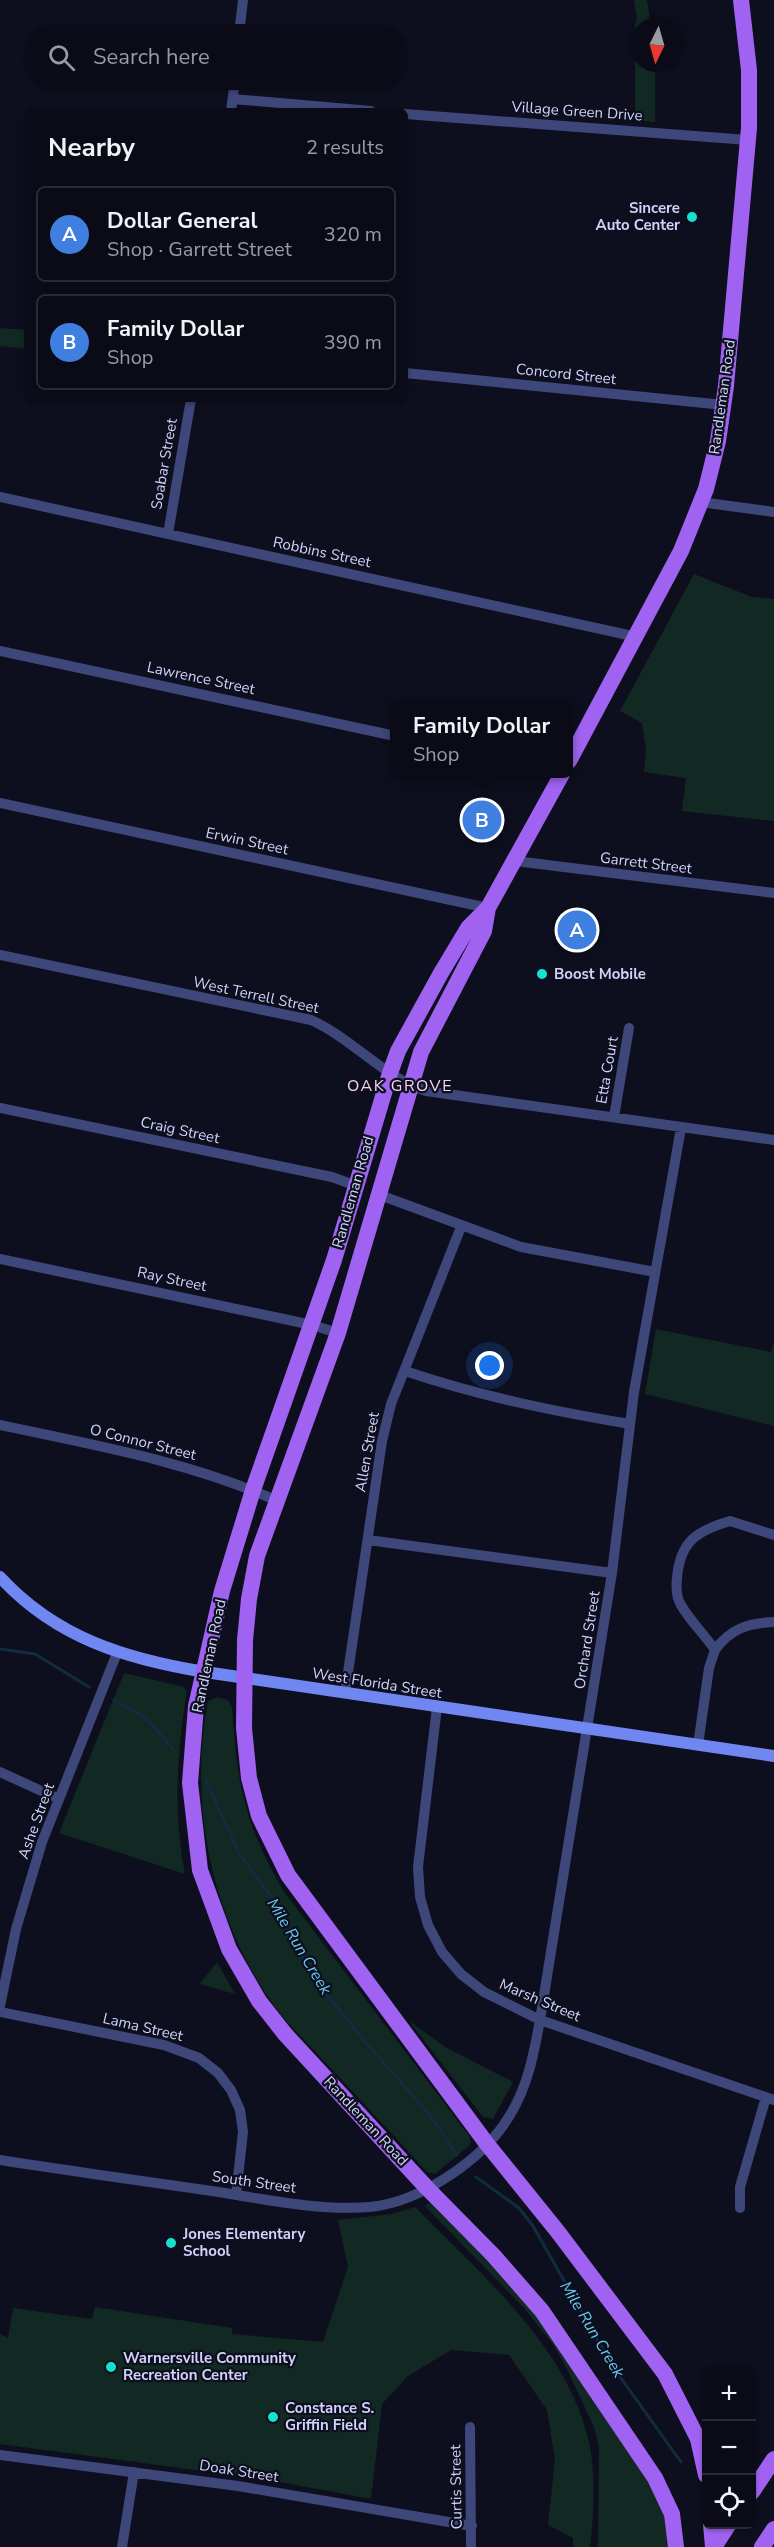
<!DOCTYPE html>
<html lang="en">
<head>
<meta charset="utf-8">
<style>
	:root { --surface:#0a0b16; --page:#13141f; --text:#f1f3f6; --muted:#999ba1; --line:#2a2b35; --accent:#b45309 }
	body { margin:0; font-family:"Nunito Sans",sans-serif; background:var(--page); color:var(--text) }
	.controls { position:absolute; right:18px; bottom:18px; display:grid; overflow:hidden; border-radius:9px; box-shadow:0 2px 4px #0004 }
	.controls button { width:54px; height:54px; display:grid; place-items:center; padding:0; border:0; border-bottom:2px solid var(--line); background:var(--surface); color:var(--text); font:30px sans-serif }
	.compass { position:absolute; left:630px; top:18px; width:54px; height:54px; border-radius:50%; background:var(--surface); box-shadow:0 2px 4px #0004; rotate:185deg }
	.you { position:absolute; left:490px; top:1366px; width:21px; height:21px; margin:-15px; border:4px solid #fff; border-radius:50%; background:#1a73e8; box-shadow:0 0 0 9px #1a73e833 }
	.badge { display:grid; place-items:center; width:39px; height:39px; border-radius:50%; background:var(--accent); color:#fff; font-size:20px; font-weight:700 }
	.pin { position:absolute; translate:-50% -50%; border:3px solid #fff; box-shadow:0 2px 6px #0006 }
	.popup { position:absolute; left:390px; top:700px; width:183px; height:78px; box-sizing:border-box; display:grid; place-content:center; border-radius:9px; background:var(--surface); filter:drop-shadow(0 2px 4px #0005); font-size:20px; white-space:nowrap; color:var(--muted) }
	.popup b { font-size:22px; color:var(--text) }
	.popup::after { content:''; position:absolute; left:50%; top:100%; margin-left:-12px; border:12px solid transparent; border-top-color:var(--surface) }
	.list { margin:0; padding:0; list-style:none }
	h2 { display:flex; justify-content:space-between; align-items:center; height:78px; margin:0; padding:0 24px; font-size:26px }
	h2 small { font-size:20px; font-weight:400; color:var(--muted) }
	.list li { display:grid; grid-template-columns:39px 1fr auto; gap:18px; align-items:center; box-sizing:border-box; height:96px; margin:0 12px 12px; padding:0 12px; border:2px solid var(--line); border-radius:9px }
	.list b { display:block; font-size:22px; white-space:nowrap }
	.list p { margin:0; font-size:20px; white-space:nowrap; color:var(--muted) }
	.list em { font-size:20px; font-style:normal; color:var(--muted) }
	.icon { flex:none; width:33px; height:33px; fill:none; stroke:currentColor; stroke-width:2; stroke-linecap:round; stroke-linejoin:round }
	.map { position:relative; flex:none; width:774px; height:2547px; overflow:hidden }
	.search { position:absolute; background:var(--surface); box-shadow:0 2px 4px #0004; left:24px; top:24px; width:384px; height:66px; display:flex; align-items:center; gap:15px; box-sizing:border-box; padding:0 21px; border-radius:33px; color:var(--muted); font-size:22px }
	.panel { position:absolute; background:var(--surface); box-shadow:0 2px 4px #0004; left:24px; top:108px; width:384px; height:294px; border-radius:9px }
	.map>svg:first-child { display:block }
</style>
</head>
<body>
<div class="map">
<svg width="774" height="2547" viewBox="0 0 774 2547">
	<rect width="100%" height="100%" fill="#0e0f1e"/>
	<!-- green -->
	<path fill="#122823" d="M634,0H647L651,27H639V63H655V122L635,120V25L637,19Z
		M0,328L27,330V349L0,346Z
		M694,574L752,597L774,599V821L682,811L686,778L644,772L646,750L642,723L620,711Z
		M656,1329L771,1352L774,1342V1426L645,1394Z
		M124,1673L184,1687L187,1692C177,1751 173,1814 185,1874L59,1833Z
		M218,1697L228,1700L232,1707C237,1784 245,1827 285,1893L470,2137V2145L435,2174L427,2172C393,2135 359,2098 325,2062C309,2044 290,2027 276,2008C212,1920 188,1808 208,1701Z
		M217,1962L235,1994L200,1984Z
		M409,2021L447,2048L513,2082L493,2119L483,2117Z
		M430,2203L491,2263L538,2316L652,2487L666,2521L669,2547H598L599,2447L594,2427L567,2369L554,2346L524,2308L425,2206Z
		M415,2207C481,2275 567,2345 589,2442C596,2475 594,2514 590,2547H573V2538L548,2525L555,2459L547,2410L509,2355L451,2350L408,2376L382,2404L371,2499L264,2479L0,2444V2334L8,2338L13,2308L92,2319L95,2307L232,2328V2334L323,2342L348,2267L338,2220L392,2214Z"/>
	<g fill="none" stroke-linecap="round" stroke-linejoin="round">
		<!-- stream -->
		<path stroke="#112c3f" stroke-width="3" d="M0,1649L35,1654L89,1687
			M114,1700L146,1718L173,1749
			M206,1781L239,1853L272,1898L290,1936L318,1984L367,2044L430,2115L457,2155
			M476,2177L519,2208L533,2226L613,2367L681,2462"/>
		<!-- street -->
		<path stroke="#3e4779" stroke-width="10" d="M239,34L243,0
			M233,99L371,111
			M231,111L235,80
			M405,114L748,140
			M405,373L724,405
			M0,497L637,637
			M700,502L774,512
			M168,534L191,399
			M0,651L395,736
			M0,803L488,908
			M515,861L774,893
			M0,955L311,1020C353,1039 383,1077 426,1091L774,1140
			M0,1108L332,1177L354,1185
			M614,1117L629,1028
			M377,1194L521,1247L655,1272
			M0,1259L312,1325L338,1333
			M405,1371C479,1396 552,1411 630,1424
			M0,1425C93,1445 187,1461 275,1500
			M368,1540L612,1573
			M715,1650C730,1629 748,1623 774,1622
			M345,1693L382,1441L391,1404L461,1227
			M437,1707L418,1867L420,1897L428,1925L442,1952L461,1974L484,1992L540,2020L774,2100
			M698,1745L709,1668L715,1650C705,1635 690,1621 681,1605C676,1597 676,1587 677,1578C680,1542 696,1531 730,1521L774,1535
			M0,1772L59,1799
			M0,2006L16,1929L42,1842L117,1653
			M0,2012L164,2045L199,2058L218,2073L231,2090L240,2110L243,2132L236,2195
			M0,2160C70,2171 141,2181 212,2191C263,2199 318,2211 370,2207C421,2202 484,2159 510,2115C528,2086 534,2053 540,2020L612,1573L634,1392L681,1128
			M740,2208V2187L766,2097
			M470,2427L471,2547
			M0,2455L238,2486L472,2526
			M122,2547L134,2472"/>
		<!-- secondary -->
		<path stroke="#7086f1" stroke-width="12" d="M0,1577C56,1638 126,1659 205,1672L774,1756"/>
		<!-- primary -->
		<path stroke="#a062f0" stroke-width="16" d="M569,761L681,551L706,489L718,441L726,386L749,128V70L741,0
			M562,774L488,908L468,928L441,973L398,1051L390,1073L334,1260L253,1490L222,1591L196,1706L192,1757L190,1783L200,1870L229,1949L259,2001L285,2034L427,2188L494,2256L542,2311L655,2478L672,2514L676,2547
			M488,908L484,931L421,1052L338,1333L257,1556L249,1599L245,1640L244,1728L249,1778L259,1816L288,1875L487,2144L558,2232L665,2374L698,2439L706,2475
			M752,2492L774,2459
			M711,2524L713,2547
			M714,2547L729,2524
			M762,2547L774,2529"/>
	</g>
	<!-- markers -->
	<g fill="#16e1cf" stroke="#0e0f1e" stroke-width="2">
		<circle cx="692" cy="217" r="6"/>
		<circle cx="542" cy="974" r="6"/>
		<circle cx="171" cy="2243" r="6"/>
		<circle cx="111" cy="2367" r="6"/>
		<circle cx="273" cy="2417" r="6"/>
	</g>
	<g text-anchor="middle" stroke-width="4.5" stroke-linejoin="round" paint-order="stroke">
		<!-- street labels -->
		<g font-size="15" fill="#d0d3fb" stroke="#0e0f1e">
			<text transform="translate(577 111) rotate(4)" y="5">Village Green Drive</text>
			<text transform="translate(566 374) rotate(6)" y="5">Concord Street</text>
			<text transform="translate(722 397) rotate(-82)" y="5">Randleman Road</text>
			<text transform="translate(164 464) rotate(-80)" y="5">Soabar Street</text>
			<text transform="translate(322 552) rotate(12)" y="5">Robbins Street</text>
			<text transform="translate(201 678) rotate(12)" y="5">Lawrence Street</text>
			<text transform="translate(247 841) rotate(12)" y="5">Erwin Street</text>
			<text transform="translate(646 863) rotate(7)" y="5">Garrett Street</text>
			<text transform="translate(256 995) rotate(12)" y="5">West Terrell Street</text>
			<text transform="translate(607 1070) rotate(-80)" y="5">Etta Court</text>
			<text transform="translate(180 1130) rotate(12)" y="5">Craig Street</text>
			<text transform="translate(353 1192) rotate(-74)" y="5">Randleman Road</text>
			<text transform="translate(172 1279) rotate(12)" y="5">Ray Street</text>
			<text transform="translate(143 1442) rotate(14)" y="5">O Connor Street</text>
			<text transform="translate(367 1452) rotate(-80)" y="5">Allen Street</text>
			<text transform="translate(587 1640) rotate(-81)" y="5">Orchard Street</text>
			<text transform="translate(209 1656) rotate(-78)" y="5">Randleman Road</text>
			<text transform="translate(377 1683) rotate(9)" y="5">West Florida Street</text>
			<text transform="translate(36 1821) rotate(-70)" y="5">Ashe Street</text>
			<text transform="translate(540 2000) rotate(23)" y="5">Marsh Street</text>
			<text transform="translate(143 2027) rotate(13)" y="5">Lama Street</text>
			<text transform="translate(366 2121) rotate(47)" y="5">Randleman Road</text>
			<text transform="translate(254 2182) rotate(8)" y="5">South Street</text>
			<text transform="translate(239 2471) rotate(9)" y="5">Doak Street</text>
			<text transform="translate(456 2487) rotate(-91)" y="5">Curtis Street</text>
		</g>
		<!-- poi labels -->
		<g font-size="15" font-weight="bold" fill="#d0d3fb" stroke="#0e0f1e" text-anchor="start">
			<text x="680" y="213" text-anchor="end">Sincere<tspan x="680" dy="17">Auto Center</tspan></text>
			<text x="554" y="979">Boost Mobile</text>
			<text x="183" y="2239">Jones Elementary<tspan x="183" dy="17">School</tspan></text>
			<text x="123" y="2363">Warnersville Community<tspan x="123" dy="17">Recreation Center</tspan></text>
			<text x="285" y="2413">Constance S.<tspan x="285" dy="17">Griffin Field</tspan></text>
		</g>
		<!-- neighbourhood labels -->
		<g font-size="16" letter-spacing="1.5" fill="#fbd2f4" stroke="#0e0f1e">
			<text x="400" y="1091">OAK GROVE</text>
		</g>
		<!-- water labels -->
		<g font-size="16" font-style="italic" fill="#68cbf1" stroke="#0e0f1e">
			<text transform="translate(300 1946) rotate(59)" y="6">Mile Run Creek</text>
			<text transform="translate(593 2329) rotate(59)" y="6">Mile Run Creek</text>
		</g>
	</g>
</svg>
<div class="controls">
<button>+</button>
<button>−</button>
<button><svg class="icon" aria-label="locate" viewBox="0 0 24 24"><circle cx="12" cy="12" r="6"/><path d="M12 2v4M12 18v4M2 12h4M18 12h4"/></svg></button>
</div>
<svg class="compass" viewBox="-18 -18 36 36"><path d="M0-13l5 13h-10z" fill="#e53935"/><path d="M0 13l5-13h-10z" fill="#999ba1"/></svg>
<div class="you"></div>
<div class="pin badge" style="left:577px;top:930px;background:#3f7fe0">A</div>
<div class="pin badge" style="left:482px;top:820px;background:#3f7fe0">B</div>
<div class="popup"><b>Family Dollar</b>Shop</div>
<div class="search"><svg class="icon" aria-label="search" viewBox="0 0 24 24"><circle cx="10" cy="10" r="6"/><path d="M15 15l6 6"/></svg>Search here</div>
<section class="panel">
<h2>Nearby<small>2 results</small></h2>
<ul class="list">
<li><span class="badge" style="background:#3f7fe0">A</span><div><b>Dollar General</b><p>Shop · Garrett Street</p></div><em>320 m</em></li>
<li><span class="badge" style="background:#3f7fe0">B</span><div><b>Family Dollar</b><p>Shop</p></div><em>390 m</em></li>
</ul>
</section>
</div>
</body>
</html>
